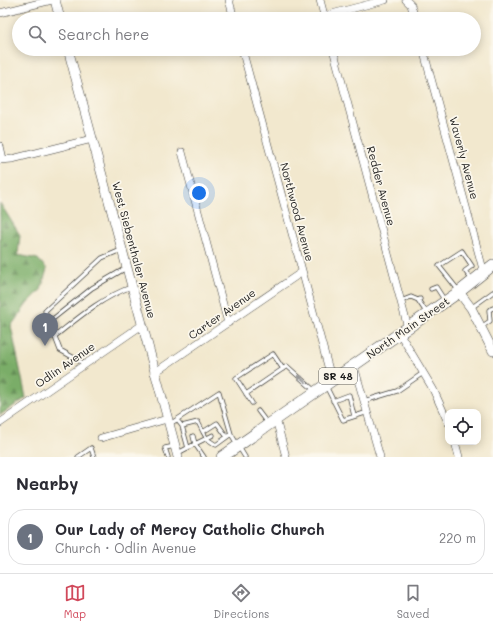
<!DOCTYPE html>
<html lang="en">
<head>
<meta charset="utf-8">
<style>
	:root { --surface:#fff; --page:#f2f2f3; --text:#2b2b33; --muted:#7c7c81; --line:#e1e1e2; --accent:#d1495b }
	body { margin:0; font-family:Mali,sans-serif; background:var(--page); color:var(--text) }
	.controls { position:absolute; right:12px; bottom:12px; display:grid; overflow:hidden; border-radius:8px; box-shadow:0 2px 10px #0003 }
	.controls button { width:36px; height:36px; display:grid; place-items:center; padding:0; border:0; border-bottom:1px solid var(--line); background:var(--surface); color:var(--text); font:20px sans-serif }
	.you { position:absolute; left:199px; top:193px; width:14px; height:14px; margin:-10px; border:3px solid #fff; border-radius:50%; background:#1a73e8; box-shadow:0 0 0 6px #1a73e833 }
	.badge { display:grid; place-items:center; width:26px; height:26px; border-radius:50%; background:var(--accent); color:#fff; font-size:13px; font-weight:700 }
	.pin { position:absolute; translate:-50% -33px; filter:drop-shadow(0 1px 2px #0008) }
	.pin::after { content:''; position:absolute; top:21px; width:14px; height:12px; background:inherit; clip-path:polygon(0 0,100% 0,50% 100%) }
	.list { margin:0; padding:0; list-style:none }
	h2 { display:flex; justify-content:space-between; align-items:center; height:52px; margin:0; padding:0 16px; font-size:17px }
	h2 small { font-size:13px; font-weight:400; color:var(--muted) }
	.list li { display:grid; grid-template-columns:26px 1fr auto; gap:12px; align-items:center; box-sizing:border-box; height:56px; margin:0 8px 8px; padding:0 8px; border:1px solid var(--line); border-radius:16px }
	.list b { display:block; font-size:15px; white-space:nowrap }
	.list p { margin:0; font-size:13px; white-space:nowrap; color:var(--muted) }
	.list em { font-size:13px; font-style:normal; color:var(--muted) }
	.icon { flex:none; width:22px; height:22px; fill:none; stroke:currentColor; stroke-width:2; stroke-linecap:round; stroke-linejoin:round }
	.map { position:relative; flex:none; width:493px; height:457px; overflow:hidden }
	.search { position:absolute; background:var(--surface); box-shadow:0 2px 10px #0003; left:12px; right:12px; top:12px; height:44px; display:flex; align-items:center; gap:10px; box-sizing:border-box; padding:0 14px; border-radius:22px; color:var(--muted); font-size:15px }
	.sheet { height:116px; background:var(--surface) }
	nav { display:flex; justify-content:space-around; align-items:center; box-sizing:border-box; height:56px; border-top:1px solid var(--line); background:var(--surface); font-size:11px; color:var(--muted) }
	nav a { display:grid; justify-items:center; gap:2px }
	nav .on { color:var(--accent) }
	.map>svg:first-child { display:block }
</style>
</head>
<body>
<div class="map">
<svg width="493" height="457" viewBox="0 0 493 457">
	<defs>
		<pattern id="forest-firs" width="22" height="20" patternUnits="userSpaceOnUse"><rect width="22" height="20" fill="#7aad68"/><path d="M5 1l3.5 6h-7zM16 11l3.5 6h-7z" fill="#638c55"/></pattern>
	</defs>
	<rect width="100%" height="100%" fill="#fbf7ec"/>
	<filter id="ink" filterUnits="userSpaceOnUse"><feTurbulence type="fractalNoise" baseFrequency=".025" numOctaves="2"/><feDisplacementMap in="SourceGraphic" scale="8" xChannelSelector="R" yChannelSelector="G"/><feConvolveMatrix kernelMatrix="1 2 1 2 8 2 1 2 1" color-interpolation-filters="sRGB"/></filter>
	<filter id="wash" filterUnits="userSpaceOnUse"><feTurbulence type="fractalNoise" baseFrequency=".012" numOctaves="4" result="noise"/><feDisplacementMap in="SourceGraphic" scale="16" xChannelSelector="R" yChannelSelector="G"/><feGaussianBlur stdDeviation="0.9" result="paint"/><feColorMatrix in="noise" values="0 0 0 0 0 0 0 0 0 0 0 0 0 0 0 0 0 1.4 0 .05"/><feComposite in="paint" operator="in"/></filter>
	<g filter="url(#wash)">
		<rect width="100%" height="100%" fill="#f2e8ce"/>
		<!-- forest -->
		<path fill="url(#forest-firs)" stroke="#4b6442" d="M0,203L20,235L18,255L38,259L47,269L41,290L27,304L11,326L26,398L0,415Z"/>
	</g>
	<g filter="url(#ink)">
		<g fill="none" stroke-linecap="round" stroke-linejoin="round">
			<defs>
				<path id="lane" d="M431,289L436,287L445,301
					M459,291L439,266L462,251L472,266L465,271L472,280
					M420,299L418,300L426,312
					M401,301L411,297L418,300
					M471,308L493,292
					M49,322L92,288L126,268
					M481,327L490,321L489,310L493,308
					M54,337C78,318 101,298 131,287
					M85,364L60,350L45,311L102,258L121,250
					M326,386L343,420L368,412
					M246,394L287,366L315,391
					M333,401L349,395L354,416
					M364,401L397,391L423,373
					M252,403L236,378L273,354L283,369
					M258,411L267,423
					M177,420L182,426L198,422L203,432
					M170,424L219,392L231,434L245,457
					M182,426L188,448
					M227,437L217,423L203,432L207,439L216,445L231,434
					M178,453L195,444L193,436
					M78,457L91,448L94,457
					M168,457L165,448L175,446
					M204,457L195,444L213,435"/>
				<path id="street" d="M229,0L234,19
					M320,0L325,19
					M406,0L411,5L415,19
					M0,13L52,0
					M324,16L385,0
					M242,49L332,381
					M333,49L408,328
					M423,49L484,273
					M0,146L3,159
					M182,152L228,323
					M0,160L12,159L92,139
					M400,334L433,389L448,422
					M354,366L380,457
					M154,373L302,272
					M276,419L286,457
					M0,423L142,325
					M101,438L167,419
					M455,442L459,457"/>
				<path id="secondary" d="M55,0L60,19
					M68,49L178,457
					M459,292L471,308L493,351"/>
				<path id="primary" d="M222,457L459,292L493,265"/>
			</defs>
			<!-- lane casing -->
			<use href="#lane" stroke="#3c3b37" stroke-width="5"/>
			<!-- street casing -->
			<use href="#street" stroke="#3c3b37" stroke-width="8"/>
			<!-- secondary casing -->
			<use href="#secondary" stroke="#3c3b37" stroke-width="10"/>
			<!-- primary casing -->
			<use href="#primary" stroke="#3c3b37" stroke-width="12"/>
			<!-- lane -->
			<use href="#lane" stroke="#fff" stroke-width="3.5"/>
			<!-- street -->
			<use href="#street" stroke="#fff" stroke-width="7"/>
			<!-- secondary -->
			<use href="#secondary" stroke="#fff" stroke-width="9"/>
			<!-- primary -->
			<use href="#primary" stroke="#fff" stroke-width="11"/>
		</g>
		<!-- one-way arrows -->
		<defs><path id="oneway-solid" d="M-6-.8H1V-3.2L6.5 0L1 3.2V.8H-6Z"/></defs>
		<use fill="#999" href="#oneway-solid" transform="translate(302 379) rotate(-139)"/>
	</g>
	<g text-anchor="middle" stroke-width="3.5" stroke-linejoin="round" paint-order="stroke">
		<!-- shield labels -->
		<rect fill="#fbf7ec" stroke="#5f5e5a" stroke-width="1" x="319" y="368" width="38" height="16" rx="3"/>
		<g font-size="10" font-weight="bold" fill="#1c1c1c">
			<text x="338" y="380">SR 48</text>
		</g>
		<!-- street labels -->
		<g font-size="11" fill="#1c1c1c" stroke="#fbf7ec">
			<text transform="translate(464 158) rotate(75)" y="4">Waverly Avenue</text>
			<text transform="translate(381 186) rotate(75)" y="4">Redder Avenue</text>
			<text transform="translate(297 212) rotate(75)" y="4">Northwood Avenue</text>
			<text transform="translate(134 250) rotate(75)" y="4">West Siebenthaler Avenue</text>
			<text transform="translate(222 314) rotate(-35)" y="4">Carter Avenue</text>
			<text transform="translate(408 328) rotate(-35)" y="4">North Main Street</text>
			<text transform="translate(65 365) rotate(-35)" y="4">Odlin Avenue</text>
		</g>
	</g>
</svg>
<div class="controls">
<button><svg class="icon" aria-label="locate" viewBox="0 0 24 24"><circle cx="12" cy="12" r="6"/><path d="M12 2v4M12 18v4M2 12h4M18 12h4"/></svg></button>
</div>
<div class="you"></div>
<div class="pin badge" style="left:45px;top:346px;background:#6b7280">1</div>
<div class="search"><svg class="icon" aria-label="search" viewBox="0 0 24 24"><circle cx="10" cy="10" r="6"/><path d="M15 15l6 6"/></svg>Search here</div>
</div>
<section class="sheet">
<h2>Nearby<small></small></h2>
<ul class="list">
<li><span class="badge" style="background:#6b7280">1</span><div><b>Our Lady of Mercy Catholic Church</b><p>Church · Odlin Avenue</p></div><em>220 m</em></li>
</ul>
</section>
<nav>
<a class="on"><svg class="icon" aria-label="map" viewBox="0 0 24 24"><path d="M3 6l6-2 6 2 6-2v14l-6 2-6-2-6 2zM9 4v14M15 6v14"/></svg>Map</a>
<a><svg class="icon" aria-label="directions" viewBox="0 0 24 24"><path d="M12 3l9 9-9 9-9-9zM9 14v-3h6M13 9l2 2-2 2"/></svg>Directions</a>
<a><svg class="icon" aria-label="saved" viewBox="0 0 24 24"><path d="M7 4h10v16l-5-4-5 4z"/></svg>Saved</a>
</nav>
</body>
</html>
